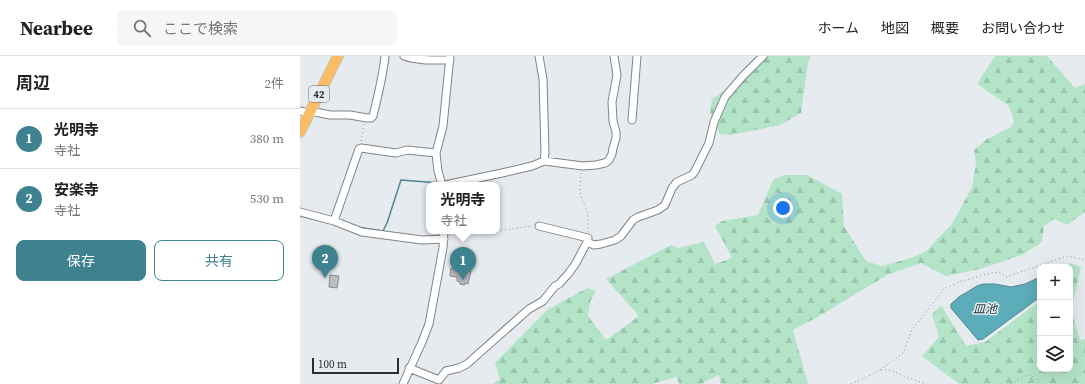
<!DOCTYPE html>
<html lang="ja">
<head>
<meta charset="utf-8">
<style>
	:root { --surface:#fff; --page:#f6f6f6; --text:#222; --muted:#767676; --line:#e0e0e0; --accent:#3e8290 }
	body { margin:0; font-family:"Source Serif 4","Noto Sans JP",serif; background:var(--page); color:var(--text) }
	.controls { position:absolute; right:12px; bottom:12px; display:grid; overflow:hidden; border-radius:8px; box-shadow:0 4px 16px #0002 }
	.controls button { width:36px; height:36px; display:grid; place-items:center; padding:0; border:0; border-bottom:1px solid var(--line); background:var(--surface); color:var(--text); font:20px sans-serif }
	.scale { position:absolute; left:12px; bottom:10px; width:87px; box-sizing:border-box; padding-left:4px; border:2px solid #2c2e30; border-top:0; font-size:11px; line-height:14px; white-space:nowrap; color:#2c2e30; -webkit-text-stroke:3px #e6ebf0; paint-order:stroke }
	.you { position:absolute; left:483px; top:152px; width:14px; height:14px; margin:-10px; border:3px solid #fff; border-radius:50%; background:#1a73e8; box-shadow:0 0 0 6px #1a73e833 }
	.badge { display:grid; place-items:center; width:26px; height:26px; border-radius:50%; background:var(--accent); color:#fff; font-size:13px; font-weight:700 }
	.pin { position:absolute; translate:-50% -33px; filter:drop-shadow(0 1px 2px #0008) }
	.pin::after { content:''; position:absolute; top:21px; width:14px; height:12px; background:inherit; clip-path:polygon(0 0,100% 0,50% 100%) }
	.popup { position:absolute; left:126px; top:126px; width:74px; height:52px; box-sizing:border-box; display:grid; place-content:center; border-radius:8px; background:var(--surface); filter:drop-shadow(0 1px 3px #0005); font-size:13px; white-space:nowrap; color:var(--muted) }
	.popup b { font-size:15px; color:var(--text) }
	.popup::after { content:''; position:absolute; left:50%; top:100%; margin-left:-8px; border:8px solid transparent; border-top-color:var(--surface) }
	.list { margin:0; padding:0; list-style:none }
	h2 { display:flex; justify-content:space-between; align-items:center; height:52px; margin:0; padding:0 16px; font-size:17px }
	h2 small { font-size:13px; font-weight:400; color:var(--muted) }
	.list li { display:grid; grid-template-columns:26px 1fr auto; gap:12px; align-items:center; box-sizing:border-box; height:60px; padding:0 16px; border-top:1px solid var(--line) }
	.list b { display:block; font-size:15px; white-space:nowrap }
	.list p { margin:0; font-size:13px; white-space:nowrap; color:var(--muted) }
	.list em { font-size:13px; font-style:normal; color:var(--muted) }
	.actions { display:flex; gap:8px; padding:12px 16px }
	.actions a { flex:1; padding:9px 0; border:1px solid var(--accent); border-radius:8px; text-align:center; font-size:14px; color:var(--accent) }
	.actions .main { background:var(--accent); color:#fff }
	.icon { flex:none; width:22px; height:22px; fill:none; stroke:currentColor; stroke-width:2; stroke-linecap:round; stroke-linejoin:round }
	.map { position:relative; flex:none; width:785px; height:328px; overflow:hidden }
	header { display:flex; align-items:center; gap:24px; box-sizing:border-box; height:56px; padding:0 20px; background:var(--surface); border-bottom:1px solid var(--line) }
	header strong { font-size:19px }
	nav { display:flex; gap:22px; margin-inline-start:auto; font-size:14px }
	.search { width:280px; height:36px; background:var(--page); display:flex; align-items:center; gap:10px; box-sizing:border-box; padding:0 14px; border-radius:8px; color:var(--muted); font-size:15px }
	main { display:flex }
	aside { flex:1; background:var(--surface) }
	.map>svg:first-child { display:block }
</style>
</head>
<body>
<header>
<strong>Nearbee</strong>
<div class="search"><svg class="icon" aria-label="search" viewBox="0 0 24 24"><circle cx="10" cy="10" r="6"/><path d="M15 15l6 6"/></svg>ここで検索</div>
<nav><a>ホーム</a><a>地図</a><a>概要</a><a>お問い合わせ</a></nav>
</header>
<main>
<aside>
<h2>周辺<small>2件</small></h2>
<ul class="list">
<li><span class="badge">1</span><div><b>光明寺</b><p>寺社</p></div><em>380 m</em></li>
<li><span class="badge">2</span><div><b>安楽寺</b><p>寺社</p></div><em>530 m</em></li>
</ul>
<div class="actions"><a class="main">保存</a><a>共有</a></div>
</aside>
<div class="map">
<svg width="785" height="328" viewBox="0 0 785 328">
	<defs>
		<pattern id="forest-firs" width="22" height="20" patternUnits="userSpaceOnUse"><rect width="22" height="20" fill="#b3e4c7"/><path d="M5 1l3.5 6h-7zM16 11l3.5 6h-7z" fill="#9ac4ab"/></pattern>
	</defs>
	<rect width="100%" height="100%" fill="#e6ebf0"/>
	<!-- forest -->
	<path fill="url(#forest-firs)" d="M457,0H511L508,7L501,57L480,69L431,79L420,78L410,57L412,43L427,33L452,4Z
		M695,0H747L775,32L785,28V156L767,169L754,163L744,170L742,186L722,199L680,213L646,220L621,207L587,219L516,262L493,274L508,328H421L419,319L404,326L403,328H379L377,321L351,328H192L200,323L195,307L247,254L287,232L296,235L290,246L288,260L306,284L339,260L306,223L371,189L378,192L404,186L415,208L432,202L415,170L422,165L458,159L473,124L484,119H507L542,138L544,170L566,205L582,210L614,201L628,194L637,183L652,168L672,131L676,108L674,94L687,83L711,71L714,65L709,50L677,28Z
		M770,207L781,211L771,254L780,284L785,283V328H659L622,300L639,281L632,258L641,249L666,290L685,286L740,245V313H770V211H767Z"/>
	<!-- water -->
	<path fill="#5cadb9" stroke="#4e8790" d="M740,221V241L683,283L678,284L651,252V248L660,240L664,238L677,230L683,228H695L711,231L725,228Z"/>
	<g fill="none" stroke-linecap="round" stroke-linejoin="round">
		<!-- stream -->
		<path stroke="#4e8790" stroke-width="1.5" d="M57,171L83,175L87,167L101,124L139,127"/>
	</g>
	<!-- building -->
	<path fill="#babec3" stroke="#878b8f" d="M151,212L159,214V213L171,215L168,228L165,227V229L160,228V226L157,225V221L150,220Z
		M30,219L39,220L37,232L29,231Z"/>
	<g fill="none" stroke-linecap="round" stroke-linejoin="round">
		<defs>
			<path id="minor" d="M104,0C118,5 135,4 150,4
				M239,0L243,23L245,97L244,105
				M0,55L9,57
				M10,55L30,59H50L67,62H71L73,60C78,40 83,20 85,0
				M332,64L337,0
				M142,129L138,115L136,97L143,70L150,0
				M145,129L202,117L232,110L244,105L283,110L296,109L305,107L309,104L312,98L313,92L316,82V76L313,65L312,46L317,19L314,0
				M0,156L34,165L62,176L122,184L144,183
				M34,165L59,93L61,92L96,97L107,94L136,97
				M287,186L294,189L301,188L315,184L321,180L333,164L338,161L358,154L365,149L372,132L377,126L392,119L395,115L409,87L414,66L425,41L442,21L463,0
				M109,312L139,324L146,315L159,312L167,308L229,253L243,245L255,230L259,228L269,217L276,207L287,186L288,182L239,170
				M103,328L122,286L129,268L143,192L144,175"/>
			<path id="highway" d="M0,76L38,0"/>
		</defs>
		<!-- minor casing -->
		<use href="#minor" stroke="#808489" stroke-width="9"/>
		<!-- highway casing -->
		<use href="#highway" stroke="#c8c9c9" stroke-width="12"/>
		<!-- path -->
		<path stroke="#8b8e92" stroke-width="1" stroke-dasharray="1 3" stroke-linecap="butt" d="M61,85L64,68
			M281,117L280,137L283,146L288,157V176
			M197,175L232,170
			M150,178L193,175
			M581,314H591L606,321L627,328
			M551,328L565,322L580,314L603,297L612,274L644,233L659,226L691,217L699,216L706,221L767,200L785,204
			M711,328L727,319H730L741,328"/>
		<!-- minor -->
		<use href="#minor" stroke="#fff" stroke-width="7"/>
		<!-- highway -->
		<use href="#highway" stroke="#fabc64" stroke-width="10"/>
	</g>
	<g text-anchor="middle" stroke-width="3" stroke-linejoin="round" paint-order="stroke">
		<!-- shield labels -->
		<rect fill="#e6ebf0" stroke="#64676a" stroke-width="1" x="9" y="30" width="20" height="16" rx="3"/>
		<g font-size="10" font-weight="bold" fill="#2c2e30">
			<text x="19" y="42">42</text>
		</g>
		<!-- water labels -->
		<g font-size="12" font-style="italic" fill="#143b41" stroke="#e6ebf0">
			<text x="685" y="257">皿池</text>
		</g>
	</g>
</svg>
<div class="controls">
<button>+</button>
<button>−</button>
<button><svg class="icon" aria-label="layers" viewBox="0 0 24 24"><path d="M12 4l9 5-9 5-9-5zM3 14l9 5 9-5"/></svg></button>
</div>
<div class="scale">100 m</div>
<div class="you"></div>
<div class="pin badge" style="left:163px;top:224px">1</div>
<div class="popup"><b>光明寺</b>寺社</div>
<div class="pin badge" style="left:25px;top:222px">2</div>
</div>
</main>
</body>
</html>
